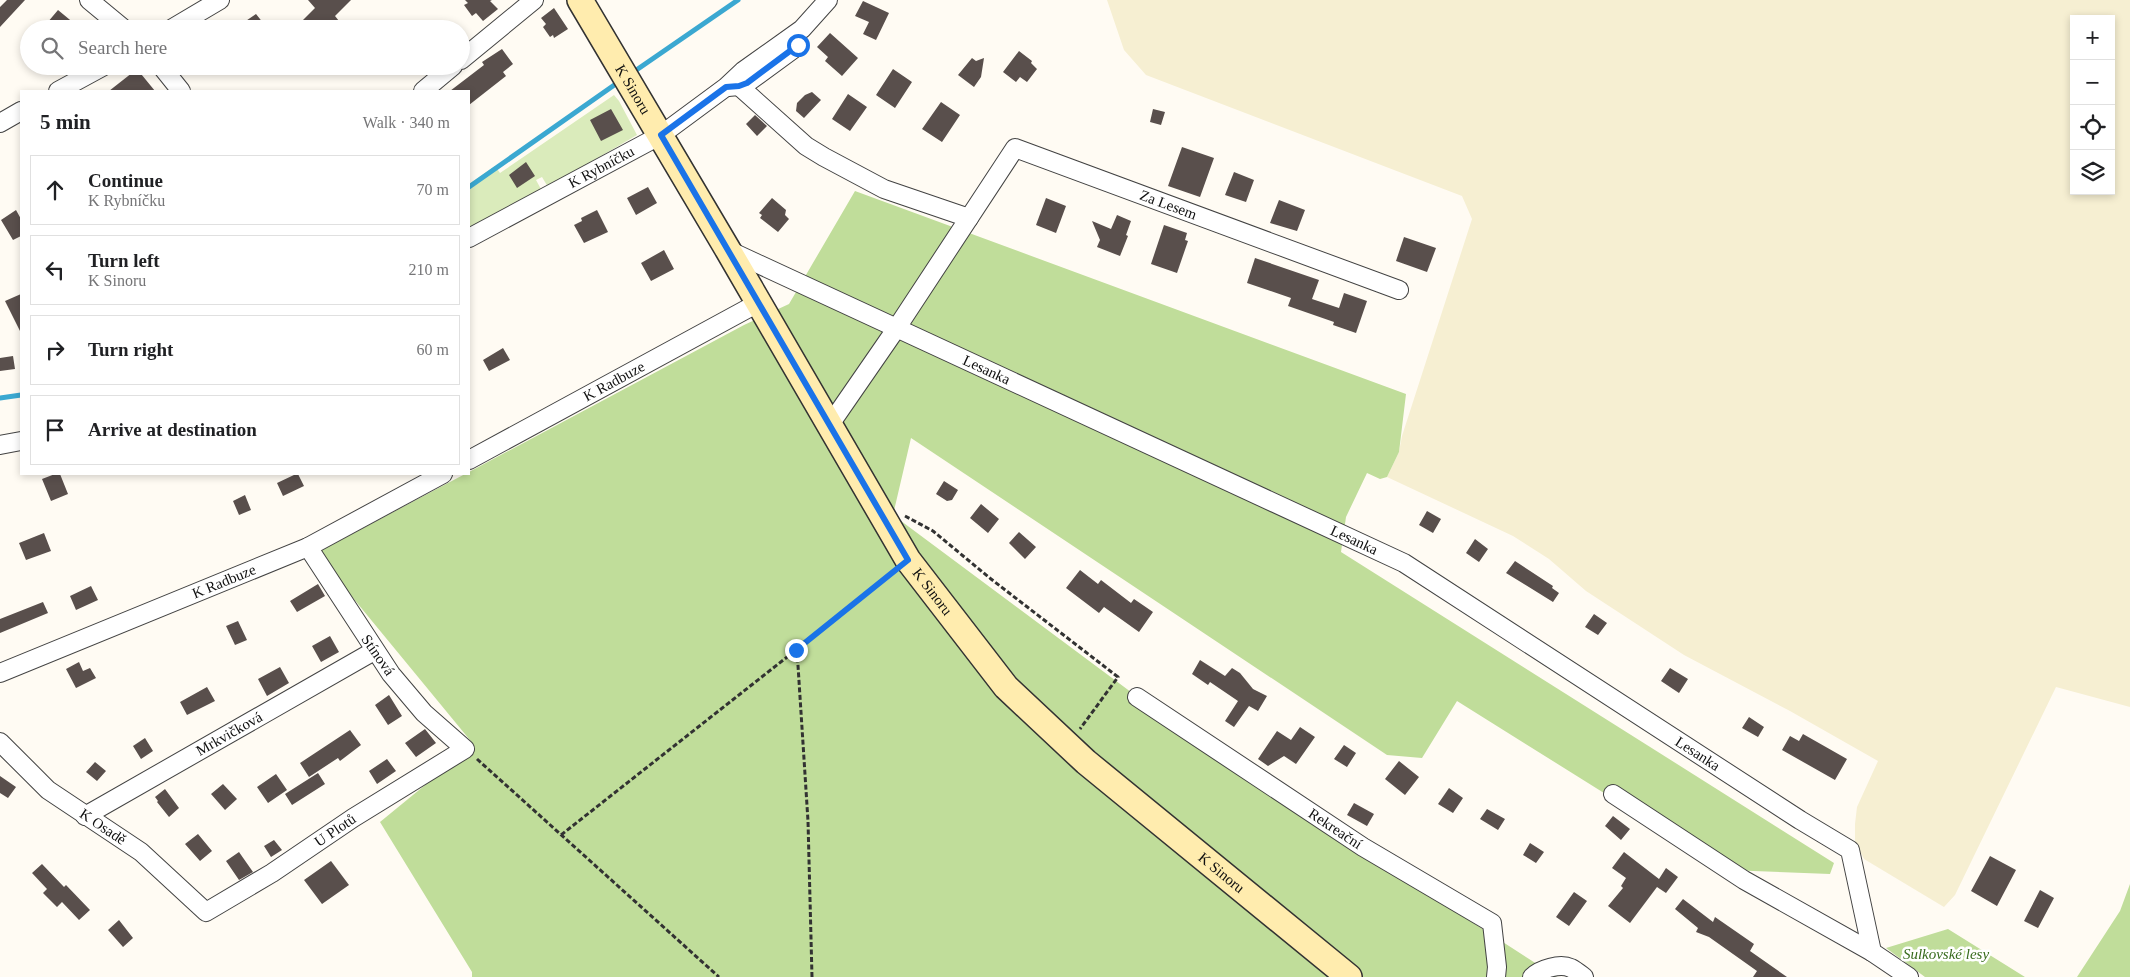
<!DOCTYPE html>
<html lang="en">
<head>
<meta charset="utf-8">
<style>
	:root { --surface:#fff; --page:#f2f2f2; --text:#202124; --muted:#757577; --line:#e0e0e0 }
	body { margin:0; font-family:Georgia,serif; background:var(--page); color:var(--text) }
	.controls { position:absolute; right:15px; top:15px; display:grid; overflow:hidden; border-radius:0px; box-shadow:0 2px 8px #0003 }
	.controls button { width:45px; height:45px; display:grid; place-items:center; padding:0; border:0; border-bottom:1px solid var(--line); background:var(--surface); color:var(--text); font:25px sans-serif }
	.stop { position:absolute; width:15px; height:15px; margin:-11px; border:4px solid #1a73e8; border-radius:50%; background:#fff }
	.stop.end { background:#1a73e8; border-color:#fff; box-shadow:0 1px 5px #0008 }
	.list { margin:0; padding:0; list-style:none }
	h2 { display:flex; justify-content:space-between; align-items:center; height:65px; margin:0; padding:0 20px; font-size:21px }
	h2 small { font-size:16px; font-weight:400; color:var(--muted) }
	.list li { display:grid; grid-template-columns:32px 1fr auto; gap:15px; align-items:center; box-sizing:border-box; height:70px; margin:0 10px 10px; padding:0 10px; border:1px solid var(--line); border-radius:0px }
	.list b { display:block; font-size:19px; white-space:nowrap }
	.list p { margin:0; font-size:16px; white-space:nowrap; color:var(--muted) }
	.list em { font-size:16px; font-style:normal; color:var(--muted) }
	.icon { flex:none; width:28px; height:28px; fill:none; stroke:currentColor; stroke-width:2; stroke-linecap:round; stroke-linejoin:round }
	.map { position:relative; flex:none; width:2130px; height:977px; overflow:hidden }
	.search { position:absolute; background:var(--surface); box-shadow:0 2px 8px #0003; left:20px; top:20px; width:450px; height:55px; display:flex; align-items:center; gap:12px; box-sizing:border-box; padding:0 18px; border-radius:28px; color:var(--muted); font-size:19px }
	.panel { position:absolute; background:var(--surface); box-shadow:0 2px 8px #0003; left:20px; top:90px; width:450px; height:385px; border-radius:0px }
	.map>svg:first-child { display:block }
</style>
</head>
<body>
<div class="map">
<svg width="2130" height="977" viewBox="0 0 2130 977">
	<rect width="100%" height="100%" fill="#fffbf3"/>
	<!-- farmland -->
	<path fill="#f6efd2" fill-rule="evenodd" d="M1107,0H2130V707L2056,687L1955,895L1944,907L1864,859L1855,842V824L1857,807L1878,761L1790,711L1684,655L1586,591L1549,559L1513,536L1387,477L1399,452L1402,436L1472,219L1462,196L1146,75L1124,50ZM2074,19H2111V191H2074Z"/>
	<!-- green -->
	<path fill="#daebbb" d="M614,95L619,101L637,135L548,187L542,177L536,180L542,191L469,232V184L495,166L500,173Z"/>
	<!-- forest -->
	<path fill="#c0dd9a" d="M855,191L1406,394L1399,452L1387,477L1380,479L1367,473L1346,517L1341,552L1834,863L1830,874L1727,870L1457,701L1422,758L1387,755L911,438L893,515L1229,765L1557,977H472V972L380,822L474,745L316,553L465,474H469V472L744,325L789,304Z
		M2130,884V977H2077L2120,911Z
		M1948,929L2025,977H1925L1886,948Z"/>
	<g fill="none" stroke-linecap="round" stroke-linejoin="round">
		<!-- stream -->
		<path stroke="#3ba8d1" stroke-width="5" d="M632,73L738,0
			M469,187L620,81
			M0,398L21,395"/>
	</g>
	<!-- building -->
	<path fill="#594f4c" d="M7,0H25L0,27V7Z
		M308,0H351L335,16L339,21L330,29H294L315,8Z
		M465,0H492L490,1L498,9L483,21L476,13L472,16L464,5L468,3Z
		M863,1L889,13L876,40L863,34L869,22L855,16Z
		M554,8L568,29L554,38L553,35L550,37L543,27L546,24L541,18Z
		M58,10L81,29H42Z
		M256,14L268,29H234Z
		M830,33L858,58L842,76L825,61L828,57L817,47Z
		M502,49L513,64L503,72L506,76L469,105V91H450L484,65L482,62Z
		M1019,51L1032,61L1031,63L1037,69L1027,82L1020,77L1016,82L1003,72Z
		M972,58L976,61L984,58L981,77L974,87L958,75Z
		M137,69L155,91H109Z
		M893,69L912,82L895,108L876,95Z
		M812,92L821,100L804,118L796,111L797,103L805,95Z
		M848,94L867,107L850,131L832,119Z
		M941,102L960,115L942,142L922,129Z
		M611,109L623,130L601,141L590,120Z
		M1153,109L1165,112L1161,125L1150,122Z
		M755,115L767,126L757,136L746,124Z
		M1182,147L1214,158L1200,197L1168,186Z
		M526,162L535,176L517,188L509,175Z
		M1234,172L1254,180L1246,202L1225,195Z
		M648,187L657,203L636,215L627,198Z
		M772,198L786,210L785,215L789,219L778,232L760,218L762,215L759,213Z
		M1046,198L1066,206L1056,233L1036,225Z
		M1279,200L1305,210L1297,231L1270,223Z
		M16,210L21,219V236L13,240L1,220Z
		M597,210L608,232L584,243L574,225L582,221L581,218Z
		M1117,215L1131,221L1126,235L1128,236L1120,256L1097,247L1100,240L1092,221L1111,229Z
		M1164,225L1187,233L1185,240L1188,241L1177,273L1151,264Z
		M1404,237L1436,248L1427,272L1396,261Z
		M664,250L674,269L651,281L641,263Z
		M1255,258L1319,280L1312,299L1339,308L1344,293L1367,301L1356,333L1333,325L1334,322L1288,306L1291,298L1247,283Z
		M21,294V333L5,301Z
		M503,348L510,360L489,371L483,360Z
		M13,356L15,369L0,371V358Z
		M55,474H60L68,494L51,501L42,479Z
		M296,474H298L304,486L283,496L277,483Z
		M944,481L958,490L952,500L947,501L936,494Z
		M245,495L251,510L239,515L233,501Z
		M981,504L999,519L988,533L970,518Z
		M1427,511L1441,519L1433,533L1419,525Z
		M1019,532L1036,547L1025,559L1009,543Z
		M44,533L51,551L26,560L19,543Z
		M1475,539L1488,549L1479,562L1466,553Z
		M1515,561L1553,586L1552,588L1559,593L1553,602L1506,573Z
		M1080,570L1098,584L1101,580L1131,603L1134,599L1153,612L1139,632L1104,607L1099,613L1066,588Z
		M318,584L325,596L297,612L290,601Z
		M91,586L98,600L76,610L70,596Z
		M43,602L48,613L0,633V619Z
		M1594,614L1607,623L1598,635L1585,627Z
		M238,621L247,640L235,645L226,626Z
		M330,636L339,652L321,662L312,646Z
		M1200,660L1225,676L1232,668L1240,673L1253,689L1267,696L1258,711L1249,706L1234,727L1225,721L1238,701L1210,682L1208,685L1192,674Z
		M79,662L83,671L90,668L96,678L76,688L66,669Z
		M280,667L289,683L267,696L258,679Z
		M1670,668L1688,679L1679,693L1661,681Z
		M207,687L215,701L187,715L180,702Z
		M389,695L402,716L388,725L375,705Z
		M1749,717L1764,727L1758,737L1742,728Z
		M1300,727L1315,737L1296,764L1284,756L1268,766L1258,759L1277,731L1291,740Z
		M425,729L436,743L416,757L405,743Z
		M350,730L361,745L340,761L338,758L309,777L300,763Z
		M1803,734L1847,759L1835,780L1782,750L1790,736L1799,741Z
		M145,738L153,751L141,759L133,746Z
		M1344,745L1356,753L1347,767L1334,759Z
		M387,759L396,771L377,784L369,771Z
		M1399,761L1419,777L1405,795L1385,779Z
		M95,762L106,771L97,781L86,772Z
		M318,773L325,784L292,805L285,794Z
		M276,774L287,790L268,803L257,787Z
		M0,776L16,787L8,798L0,793Z
		M223,784L237,799L225,810L211,794Z
		M1449,788L1463,798L1453,813L1438,804Z
		M165,789L179,808L169,817L157,802L158,801L155,797Z
		M1354,803L1374,814L1367,826L1347,815Z
		M1487,809L1505,819L1498,830L1480,819Z
		M1613,816L1630,829L1621,840L1605,826Z
		M198,834L212,851L200,861L185,844Z
		M274,840L282,850L271,857L264,846Z
		M1530,843L1544,852L1536,863L1523,855Z
		M239,852L253,872L239,880L226,861Z
		M1624,852L1659,879L1666,868L1678,877L1666,893L1657,887L1630,923L1608,906L1623,888L1621,886L1626,878L1612,868Z
		M1990,856L2016,870L1997,906L1971,891Z
		M331,861L349,885L322,904L304,880Z
		M42,864L64,887L66,885L90,910L79,920L62,902L57,907L43,893L47,889L32,873Z
		M2040,890L2054,898L2038,928L2024,921Z
		M1574,892L1587,901L1569,926L1556,917Z
		M1683,899L1713,922L1715,917L1754,944L1750,951L1787,977H1753L1757,971L1709,937L1696,932L1698,928L1675,909Z
		M119,920L133,938L123,947L108,930Z"/>
	<g fill="none" stroke-linecap="round" stroke-linejoin="round">
		<defs>
			<g id="street">
				<path d="M89,0L124,29"/>
				<path d="M171,29L220,0"/>
				<path d="M461,60L534,0"/>
				<path d="M161,66L181,91"/>
				<path d="M739,86L806,146L824,157L884,189L969,218"/>
				<path d="M728,87L739,86L747,83L795,48"/>
				<path d="M58,91L104,66"/>
				<path d="M423,91L453,66"/>
				<path d="M0,123L21,111"/>
				<path id="s1" d="M469,238L661,135L726,87L743,71L802,29L828,0"/>
				<path id="s2" d="M728,250L1404,563L1800,820L1850,850L1872,952L1909,977"/>
				<path id="s3" d="M829,426L896,329L1015,148L1399,290"/>
				<path d="M0,445L21,441"/>
				<path id="s4" d="M469,460L758,303"/>
				<path id="s5" d="M0,673L308,547L443,474"/>
				<path id="s6" d="M1137,697L1363,847L1492,923L1497,967L1496,977"/>
				<path id="s7" d="M0,742L48,790L141,852L206,912L272,873L353,818L465,749L424,713L391,674L308,547"/>
				<path d="M1613,794L1744,880L1872,952"/>
				<path id="s8" d="M85,816L374,651"/>
				<path d="M1532,977C1540,969 1560,963 1571,968C1575,970 1580,974 1584,977"/>
			</g>
			<g id="secondary">
				<path id="s9" d="M580,0L728,250L908,560L1006,687L1086,762L1349,977"/>
			</g>
		</defs>
		<!-- street casing -->
		<use href="#street" stroke="#434343" stroke-width="20"/>
		<!-- secondary casing -->
		<use href="#secondary" stroke="#323232" stroke-width="28"/>
		<!-- path -->
		<path stroke="#323232" stroke-width="3" stroke-dasharray="5 2.5" stroke-linecap="butt" d="M905,516L933,531L991,579L1118,677L1080,729
			M477,759L719,977
			M561,835L796,650
			M812,977L808,821L797,650L894,571"/>
		<!-- street -->
		<use href="#street" stroke="#fff" stroke-width="18"/>
		<!-- secondary -->
		<use href="#secondary" stroke="#ffecae" stroke-width="25"/>
	</g>
	<g fill="none" stroke-linecap="round" stroke-linejoin="round">
		<!-- route -->
		<path stroke="#1a73e8" stroke-width="6" d="M796,650L908,560L661,135L726,87L739,86L747,83L798,45"/>
	</g>
	<g text-anchor="middle" stroke-width="5" stroke-linejoin="round" paint-order="stroke">
		<!-- street labels -->
		<g font-size="15" fill="#101010" stroke="#fff">
			<text dy="5" stroke="none"><textPath href="#s9" startOffset="104">K Sinoru</textPath></text>
			<text dy="5" stroke="none"><textPath href="#s1" startOffset="150">K Rybníčku</textPath></text>
			<text dy="5" stroke="none"><textPath href="#s3" startOffset="498">Za Lesem</textPath></text>
			<text dy="5" stroke="none"><textPath href="#s2" startOffset="285">Lesanka</textPath></text>
			<text dy="5" stroke="none"><textPath href="#s4" startOffset="165">K Radbuze</textPath></text>
			<text dy="5" stroke="none"><textPath href="#s2" startOffset="690">Lesanka</textPath></text>
			<text dy="5" stroke="none"><textPath href="#s5" startOffset="242">K Radbuze</textPath></text>
			<text dy="5" stroke="none"><textPath href="#s9" startOffset="689">K Sinoru</textPath></text>
			<text transform="translate(378 655) rotate(55)" y="5">Stínová</text>
			<text dy="5" stroke="none"><textPath href="#s8" startOffset="166">Mrkvičková</textPath></text>
			<text dy="5" stroke="none"><textPath href="#s2" startOffset="1095">Lesanka</textPath></text>
			<text dy="5" stroke="none"><textPath href="#s7" startOffset="134">K Osadě</textPath></text>
			<text dy="5" stroke="none"><textPath href="#s6" startOffset="238">Rekreační</textPath></text>
			<text dy="5" stroke="none"><textPath href="#s7" startOffset="421">U Plotů</textPath></text>
			<text dy="5" stroke="none"><textPath href="#s9" startOffset="1094">K Sinoru</textPath></text>
		</g>
		<!-- park labels -->
		<g font-size="15" font-style="italic" fill="#376b1d" stroke="#fff">
			<text x="1946" y="959">Sulkovské lesy</text>
		</g>
	</g>
</svg>
<div class="controls">
<button>+</button>
<button>−</button>
<button><svg class="icon" aria-label="locate" viewBox="0 0 24 24"><circle cx="12" cy="12" r="6"/><path d="M12 2v4M12 18v4M2 12h4M18 12h4"/></svg></button>
<button><svg class="icon" aria-label="layers" viewBox="0 0 24 24"><path d="M12 4l9 5-9 5-9-5zM3 14l9 5 9-5"/></svg></button>
</div>
<div class="stop" style="left:798px;top:45px"></div>
<div class="stop end" style="left:796px;top:650px"></div>
<div class="search"><svg class="icon" aria-label="search" viewBox="0 0 24 24"><circle cx="10" cy="10" r="6"/><path d="M15 15l6 6"/></svg>Search here</div>
<section class="panel">
<h2>5 min<small>Walk · 340 m</small></h2>
<ul class="list">
<li><svg class="icon" aria-label="ahead" viewBox="0 0 24 24"><path d="M12 20V5M6 11l6-6 6 6"/></svg><div><b>Continue</b><p>K Rybníčku</p></div><em>70 m</em></li>
<li><svg class="icon" aria-label="left" viewBox="0 0 24 24"><path d="M17 20v-9H6M10 6l-5 5 5 5"/></svg><div><b>Turn left</b><p>K Sinoru</p></div><em>210 m</em></li>
<li><svg class="icon" aria-label="right" viewBox="0 0 24 24"><path d="M7 20v-9h11M14 6l5 5-5 5"/></svg><div><b>Turn right</b></div><em>60 m</em></li>
<li><svg class="icon" aria-label="arrive" viewBox="0 0 24 24"><path d="M6 21V4h12l-3 4 3 4H6"/></svg><div><b>Arrive at destination</b></div></li>
</ul>
</section>
</div>
</body>
</html>
